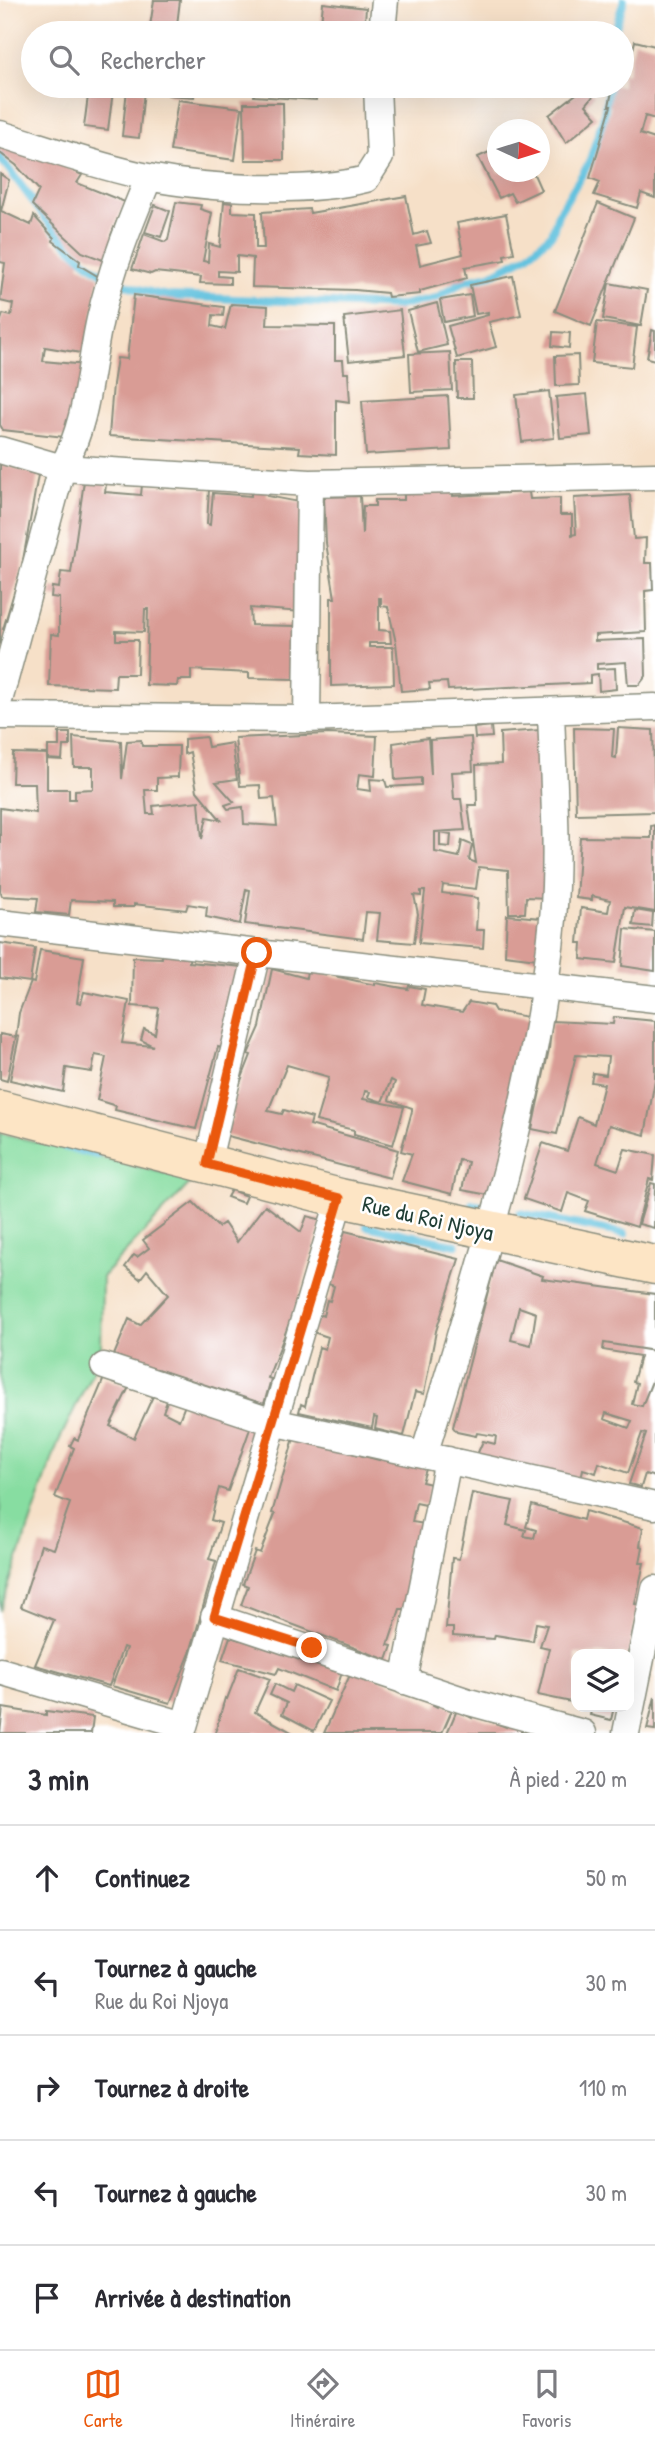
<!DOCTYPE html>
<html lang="fr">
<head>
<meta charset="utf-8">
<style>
	:root { --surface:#fff; --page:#f7f7f7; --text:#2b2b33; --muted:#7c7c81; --line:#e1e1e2; --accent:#ea580c }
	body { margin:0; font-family:"Patrick Hand",sans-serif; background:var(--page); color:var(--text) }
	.controls { position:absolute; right:21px; bottom:21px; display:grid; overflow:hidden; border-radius:14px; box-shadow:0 7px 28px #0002 }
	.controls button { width:63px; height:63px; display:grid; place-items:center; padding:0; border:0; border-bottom:2px solid var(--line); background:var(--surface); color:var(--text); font:35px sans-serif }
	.compass { position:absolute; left:487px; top:119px; width:63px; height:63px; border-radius:50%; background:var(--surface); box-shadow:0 7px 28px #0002; rotate:94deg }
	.stop { position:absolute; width:21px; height:21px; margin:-16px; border:5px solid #ea580c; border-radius:50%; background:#fff }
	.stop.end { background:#ea580c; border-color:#fff; box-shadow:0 2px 7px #0008 }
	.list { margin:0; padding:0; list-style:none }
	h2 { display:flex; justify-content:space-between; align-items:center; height:91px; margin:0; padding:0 28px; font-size:30px }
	h2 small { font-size:23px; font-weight:400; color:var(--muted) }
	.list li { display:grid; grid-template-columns:46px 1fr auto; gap:21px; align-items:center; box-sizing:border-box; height:105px; padding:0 28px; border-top:2px solid var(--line) }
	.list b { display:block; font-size:26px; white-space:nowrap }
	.list p { margin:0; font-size:23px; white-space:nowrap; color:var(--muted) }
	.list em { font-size:23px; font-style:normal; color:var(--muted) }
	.icon { flex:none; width:38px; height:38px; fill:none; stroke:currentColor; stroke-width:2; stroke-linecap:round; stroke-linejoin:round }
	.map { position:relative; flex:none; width:655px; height:1733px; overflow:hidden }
	.search { position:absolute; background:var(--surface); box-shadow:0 7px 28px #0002; left:21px; right:21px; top:21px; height:77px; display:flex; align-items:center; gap:18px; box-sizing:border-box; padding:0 24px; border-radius:38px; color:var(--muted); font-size:26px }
	.sheet { height:616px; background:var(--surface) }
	nav { display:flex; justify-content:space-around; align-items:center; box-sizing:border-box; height:98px; border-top:2px solid var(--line); background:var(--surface); font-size:19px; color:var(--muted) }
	nav a { display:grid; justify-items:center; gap:4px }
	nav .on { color:var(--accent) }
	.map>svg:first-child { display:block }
</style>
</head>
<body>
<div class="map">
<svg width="655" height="1733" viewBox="0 0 655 1733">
	<rect width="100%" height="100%" fill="#fff"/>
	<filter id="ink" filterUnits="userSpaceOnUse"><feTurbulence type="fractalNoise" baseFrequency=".0143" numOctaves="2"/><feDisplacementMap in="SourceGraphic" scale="14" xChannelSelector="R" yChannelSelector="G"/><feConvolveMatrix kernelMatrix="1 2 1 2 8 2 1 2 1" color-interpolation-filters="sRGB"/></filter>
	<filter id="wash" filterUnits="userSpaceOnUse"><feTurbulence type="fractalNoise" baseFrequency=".00686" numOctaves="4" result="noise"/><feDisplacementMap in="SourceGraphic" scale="28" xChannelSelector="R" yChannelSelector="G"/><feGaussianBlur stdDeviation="1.57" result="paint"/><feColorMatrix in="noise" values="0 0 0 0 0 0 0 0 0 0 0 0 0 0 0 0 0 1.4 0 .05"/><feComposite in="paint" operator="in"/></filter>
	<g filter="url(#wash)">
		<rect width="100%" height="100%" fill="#f6e0c8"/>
		<!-- green -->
		<path fill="#87dda1" stroke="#538d6a" stroke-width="2" d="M0,1133L193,1180L102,1277L101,1354L58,1443L0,1611Z"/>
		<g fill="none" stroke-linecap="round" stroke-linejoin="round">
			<!-- stream -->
			<path stroke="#60c1de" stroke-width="8" d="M614,33L624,0
				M0,158C54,225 75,281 169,296L398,306L436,298L464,281L490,275L527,256L552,234L558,214L589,163L603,119L609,86
				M65,1147L97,1155
				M472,1204L494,1209
				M520,1213L625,1234
				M367,1226L456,1245"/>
		</g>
		<g id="blocks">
			<!-- building -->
			<path fill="#d99c95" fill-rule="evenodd" d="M154,0H180L176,33H149Z
				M323,3L366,8L364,33H320Z
				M242,24L303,27V33H242Z
				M635,41L655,46V119L645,116L640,134L655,139V198L641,193L637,208L594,195L600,182L590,178L611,106H609L613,86H622V73L627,74Z
				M168,86H195L194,97L168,95Z
				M255,86H317L316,100L254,96Z
				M89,88L113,91L108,130L84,127Z
				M584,88L594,95L586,105L597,117L566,143L549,115Z
				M127,89L144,91L139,138L122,136Z
				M178,100L242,108L235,160L170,151Z
				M244,103H283L284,160H245Z
				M0,139L27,147L82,175L77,183L125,202L111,235L118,239L108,262L82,252L32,205L39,190L16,165L0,153Z
				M498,148V172H533L541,190L515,202L510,193L499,198L478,157Z
				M0,174L9,180L1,211L31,225L34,216L54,238L53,241L80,261L79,265L99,277L87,354L45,347L43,361L86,365L73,438L3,430L0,425V323L3,314L11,316L13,304L0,301L5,263L0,262Z
				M406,196L414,235L427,231L431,243L416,246L420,265L463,254L457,223L506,214L514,253L504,255L505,260L465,267L467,278L420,291V294L388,297L387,293L355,290L252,287L253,258L237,256V272L218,271V276L230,277V284L200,283L201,277L155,272L151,274L132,269L144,234L165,242L168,240L176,202L201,205L200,209L212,213L203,261L208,262L209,244L220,247L224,202L232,203V212L256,213V248H264L262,212L309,209L310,213Z
				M598,203L634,218L591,326L555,311Z
				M155,205L170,211L161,237L145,232Z
				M513,276L521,315L489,322L496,347L457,358L448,326L488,315V312L476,314L470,285Z
				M609,283L647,290L641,326L603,319Z
				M134,295L224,307L223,316L213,315L212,326L225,329L231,304L268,306L267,325L335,326V360H343L344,373H348L350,402L336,400V455L299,453L300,447L109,436L113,384L117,358L127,359Z
				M470,295L473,316L444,322L440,300Z
				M437,303L447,345L418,352L408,311Z
				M400,310L405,355L349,361L344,317Z
				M597,322L637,327L632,367L592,363Z
				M652,330L655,331V360L647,358Z
				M553,332L570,333L569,348L552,346Z
				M450,352L452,390L411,392L409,354Z
				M578,355L579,385L556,386L555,356Z
				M456,362H472L473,398H457Z
				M549,391L554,438L522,442L516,395Z
				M587,394L591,435L560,438L556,397Z
				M448,396L451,450L366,455L362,401Z
				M0,463L38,475L22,566L3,629L7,630L0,660Z
				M84,481L106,484L105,492L141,495L142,485L209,489L207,524L210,525L213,493L251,496L252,484L268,485L267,496L304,503L302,612L250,608L251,625L297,626L295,679L249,678V673L191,670V680H178L177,686L146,685L148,609H145L144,632L116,631V640H138L137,674H116L115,688L49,686L51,634L59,635V598L51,597L52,587L59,588L61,572L71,573Z
				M453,491V496L529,492L530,499L560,498V515H572V535L576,534L574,498L630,495L634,539L646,538L645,563H652L653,590L645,591L646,632L595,635V641L645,639L646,676L639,685H628L626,662L597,664V669L615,668L616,689L599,691L598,674L590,675V683L448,690L447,682L429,683L430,689L401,691L396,643L388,607L381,606V598H379V630L390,631L391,643H369V647H393L394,684L331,686V598H335L326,543L324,497L360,496L362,535L363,506H375V500H404V494Z
				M491,726L492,737L475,738L474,728Z
				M574,728L614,729L612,757L616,758L618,728L653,730L655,812L576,814Z
				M540,730L550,898L526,897L525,913H509L508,870L479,867L476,889L443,885L442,893L478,898L476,930H484L483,948L419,943L425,891H421V896L414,895L418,914L414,943L377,940L380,913L366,912L363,939L245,924L250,890L246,889L240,924L206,917L207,907L188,904L186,910L134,904V907H113V902L71,900L69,915L36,912L38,898L2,896L0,891V808L36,813L35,783H12L13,753L47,754V789H69V799H75V790L93,789V767H74L73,737L121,741L122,779L127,741L141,740L142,746H179L178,777L157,778V790H145L147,814H154L153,806L199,801L202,839L207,817L221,820L197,791L190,752L184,754V739L206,737L208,747L232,743L237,779L216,782L234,802L225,805L228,809L243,807L244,824L277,826L274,798L261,799L260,785L240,786L235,738L328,734L377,736L375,776L359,774L357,789L371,791L370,779L385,780L387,787L421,785V778L395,780L393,743L428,738L431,775L430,740L471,737L473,771L452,772L454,799H461L465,830L435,832V852L459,857L462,841L472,845L469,860L476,863L468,805H477L476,765L501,764L500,733Z
				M59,733H70V746H63L62,760L48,759V746H59Z
				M655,825V912L625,907L616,963L581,959L582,943H578L581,908L608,912L610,900L592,896V900L576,898L580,837L651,838V826Z
				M440,832L451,834L450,847L440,846Z
				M635,910L653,913L652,927L633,925Z
				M507,915L541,918L537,959L505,955Z
				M625,929L655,932V971L622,966Z
				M0,943L35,948L30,982L0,978Z
				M163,946L190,950L189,962L243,967L226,1049L218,1047L196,1129L115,1110L116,1106L97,1100L106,1057L95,1055L92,1072L66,1068L63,1092L10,1080L19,1037L16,1036L19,1013L31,982L34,983L40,950L84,957L77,1002L81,1003L84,992L129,1001L122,1043L153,1046L141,1040L144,1029L155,1034L159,1008L132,1006L133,957L162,958Z
				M272,969L306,978L307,970L375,985V983L408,989L409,986L425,989L422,1005L462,1012L469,1002L492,1006L495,1011L533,1018L494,1196L462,1190L468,1162L459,1160L452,1194L402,1181L412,1154L401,1151L412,1111V1108L389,1100L395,1082L391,1080L382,1102L368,1097L370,1092L365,1091L363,1099L404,1107L393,1145L354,1134V1130L316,1121L329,1077L287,1065L268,1111L282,1114L284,1110L312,1118L310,1125L398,1150L390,1178L224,1135L233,1116L228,1114L251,1055L248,1054L260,1027Z
				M614,1017L655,1021V1080L645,1135L609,1125L597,1163L618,1170L625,1149L655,1155L653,1180L649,1179L637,1227L585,1211L589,1201L568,1193L562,1212L524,1199L543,1143L567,1151L578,1117L594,1124L604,1084L591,1082L593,1073L606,1075L608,1057L576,1055L557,1134L532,1129L549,1049L552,1021L613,1024Z
				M0,1034L16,1037L7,1081L0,1079Z
				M651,1183L655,1184L654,1228L639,1224Z
				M231,1190L246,1196L243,1203L227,1197Z
				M193,1202L218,1227L224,1223L237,1242L265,1205L301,1232L307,1216L322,1220L298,1300L268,1378L271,1379L264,1404L157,1369L155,1373L114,1355L129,1319L140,1325L168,1295L147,1270L140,1279L125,1267L134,1255L137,1257L149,1248L143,1240Z
				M345,1231L459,1259L436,1331L424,1394L415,1392L404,1436L375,1429L377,1418L374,1417L372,1428L299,1412L301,1404L305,1406L319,1347L325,1349L328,1337L313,1332L318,1314L323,1316L327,1300L330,1301L334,1286L326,1283Z
				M496,1260L543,1276L542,1279L655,1294V1351L604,1343L603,1350L640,1356L633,1382L637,1383L632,1404L642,1406L655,1374V1477L645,1474L641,1487L629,1484L646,1434L642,1433L628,1473L599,1463L596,1473L583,1469L581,1479L476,1457L483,1441L495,1444L496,1436L477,1433L476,1436L457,1432L453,1427ZM519,1307L536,1313L531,1345L511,1340ZM606,1413L632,1421L629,1428L604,1419Z
				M104,1378L129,1387L110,1426L134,1438L153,1396L167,1401L163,1412L179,1420L187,1400L252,1423L228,1491L219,1488L216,1499L211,1520L221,1523L209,1559L216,1561L190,1653L170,1703L112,1686L126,1648L123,1647L109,1686L35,1665L54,1620L21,1607L41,1545L54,1549L70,1503L55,1497L74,1448L70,1446L74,1438L78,1440Z
				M294,1438L379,1460L381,1454L427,1466L422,1482L431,1484L426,1505L416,1503L412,1522L425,1524L405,1609H400L388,1645L392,1646L387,1660L241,1605L248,1586L243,1584L255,1551L260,1553L275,1514L272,1513Z
				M472,1493L513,1501L507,1525L526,1530L524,1536L534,1538L536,1530L526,1527L532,1505L583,1520L585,1511L643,1528L640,1546L643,1547L640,1563H644L635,1604L639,1605L628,1654H576V1703L538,1695L549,1648L540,1646L547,1625L536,1623L533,1641L495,1635L494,1639L453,1636V1628H446L452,1558L459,1559Z
				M244,1630L344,1666L336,1691L279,1668L276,1674L222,1660L230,1637L240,1640Z
				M239,1668L270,1679L255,1712L293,1733H215L225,1698L227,1699Z
				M353,1668L395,1685L437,1707L440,1701L453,1708L442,1733H324Z
				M275,1684L291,1692L294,1685L329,1701L314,1731L282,1714L287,1703L270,1695Z
				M655,1697V1730L647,1729Z
				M592,1707H614L611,1720L590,1715Z
				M3,1708L46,1715V1711L93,1717L91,1733H0Z
				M457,1710L472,1718L473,1715L506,1727L508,1720L531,1728L528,1733H447Z"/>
		</g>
	</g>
	<g filter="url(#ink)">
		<use href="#blocks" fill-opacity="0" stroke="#8a8e7e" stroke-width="2"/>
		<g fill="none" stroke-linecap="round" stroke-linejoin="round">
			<defs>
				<path id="minor" d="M382,33L385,0
					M0,134C49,149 99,167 148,177C208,189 307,194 366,179L380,157L377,86
					M0,450L62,468L310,483L655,476
					M0,697L62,468C88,423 89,368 100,319C111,270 130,223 149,177
					M0,716L307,719L655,707
					M307,719L310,483
					M0,923L655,999
					M207,1164L257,953
					M104,1366L273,1422L655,1506
					M424,1455C477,1279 535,1103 553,919C559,850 553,780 551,711
					M214,1617L469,1702L583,1733
					M0,1671L184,1725
					M404,1681L448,1460
					M182,1733L340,1198
					M626,1733L655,1589"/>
				<path id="secondary" d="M0,1110L340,1198L655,1265"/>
			</defs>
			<!-- minor casing -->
			<use href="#minor" stroke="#8a8e7e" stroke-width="29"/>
			<!-- secondary casing -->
			<use href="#secondary" stroke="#8a8e7e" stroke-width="41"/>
			<!-- minor -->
			<use href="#minor" stroke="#fff" stroke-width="26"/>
			<!-- secondary -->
			<use href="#secondary" stroke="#fde5c5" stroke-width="38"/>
		</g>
	</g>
	<g fill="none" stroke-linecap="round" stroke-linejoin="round" filter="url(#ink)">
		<!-- route -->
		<path stroke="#ea580c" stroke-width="9" d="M257,953L207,1164L340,1198L214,1617L312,1648"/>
	</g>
	<g text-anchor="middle" stroke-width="5" stroke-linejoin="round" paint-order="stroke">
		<!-- street labels -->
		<g font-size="23" fill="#1f3d34" stroke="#fff">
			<text transform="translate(428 1218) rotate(13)" y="8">Rue du Roi Njoya</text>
		</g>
	</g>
</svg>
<div class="controls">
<button><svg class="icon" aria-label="layers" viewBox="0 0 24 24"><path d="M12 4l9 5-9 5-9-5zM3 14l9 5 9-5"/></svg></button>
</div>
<svg class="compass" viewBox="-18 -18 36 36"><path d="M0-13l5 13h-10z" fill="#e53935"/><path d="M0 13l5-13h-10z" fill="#7c7c81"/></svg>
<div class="stop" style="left:257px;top:953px"></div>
<div class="stop end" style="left:312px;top:1648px"></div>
<div class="search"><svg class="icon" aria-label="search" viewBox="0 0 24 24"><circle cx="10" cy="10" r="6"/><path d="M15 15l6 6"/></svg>Rechercher</div>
</div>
<section class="sheet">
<h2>3 min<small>À pied · 220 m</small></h2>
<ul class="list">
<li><svg class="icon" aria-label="ahead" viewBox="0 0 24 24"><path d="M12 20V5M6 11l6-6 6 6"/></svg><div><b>Continuez</b></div><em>50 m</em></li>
<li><svg class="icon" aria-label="left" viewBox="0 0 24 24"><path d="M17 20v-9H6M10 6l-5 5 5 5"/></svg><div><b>Tournez à gauche</b><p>Rue du Roi Njoya</p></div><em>30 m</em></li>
<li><svg class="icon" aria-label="right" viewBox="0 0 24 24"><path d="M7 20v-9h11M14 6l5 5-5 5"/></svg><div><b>Tournez à droite</b></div><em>110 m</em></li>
<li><svg class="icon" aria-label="left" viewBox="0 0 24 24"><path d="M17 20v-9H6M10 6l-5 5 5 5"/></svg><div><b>Tournez à gauche</b></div><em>30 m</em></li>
<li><svg class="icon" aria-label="arrive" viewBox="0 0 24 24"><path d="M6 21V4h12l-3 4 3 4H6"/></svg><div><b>Arrivée à destination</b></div></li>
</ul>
</section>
<nav>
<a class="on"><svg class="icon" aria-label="map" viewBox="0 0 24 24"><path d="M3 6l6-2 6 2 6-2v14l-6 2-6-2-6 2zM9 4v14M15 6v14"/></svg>Carte</a>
<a><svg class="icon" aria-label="directions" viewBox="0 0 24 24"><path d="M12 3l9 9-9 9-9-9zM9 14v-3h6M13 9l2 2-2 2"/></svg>Itinéraire</a>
<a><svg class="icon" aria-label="saved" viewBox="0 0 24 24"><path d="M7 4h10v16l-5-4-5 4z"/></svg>Favoris</a>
</nav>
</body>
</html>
